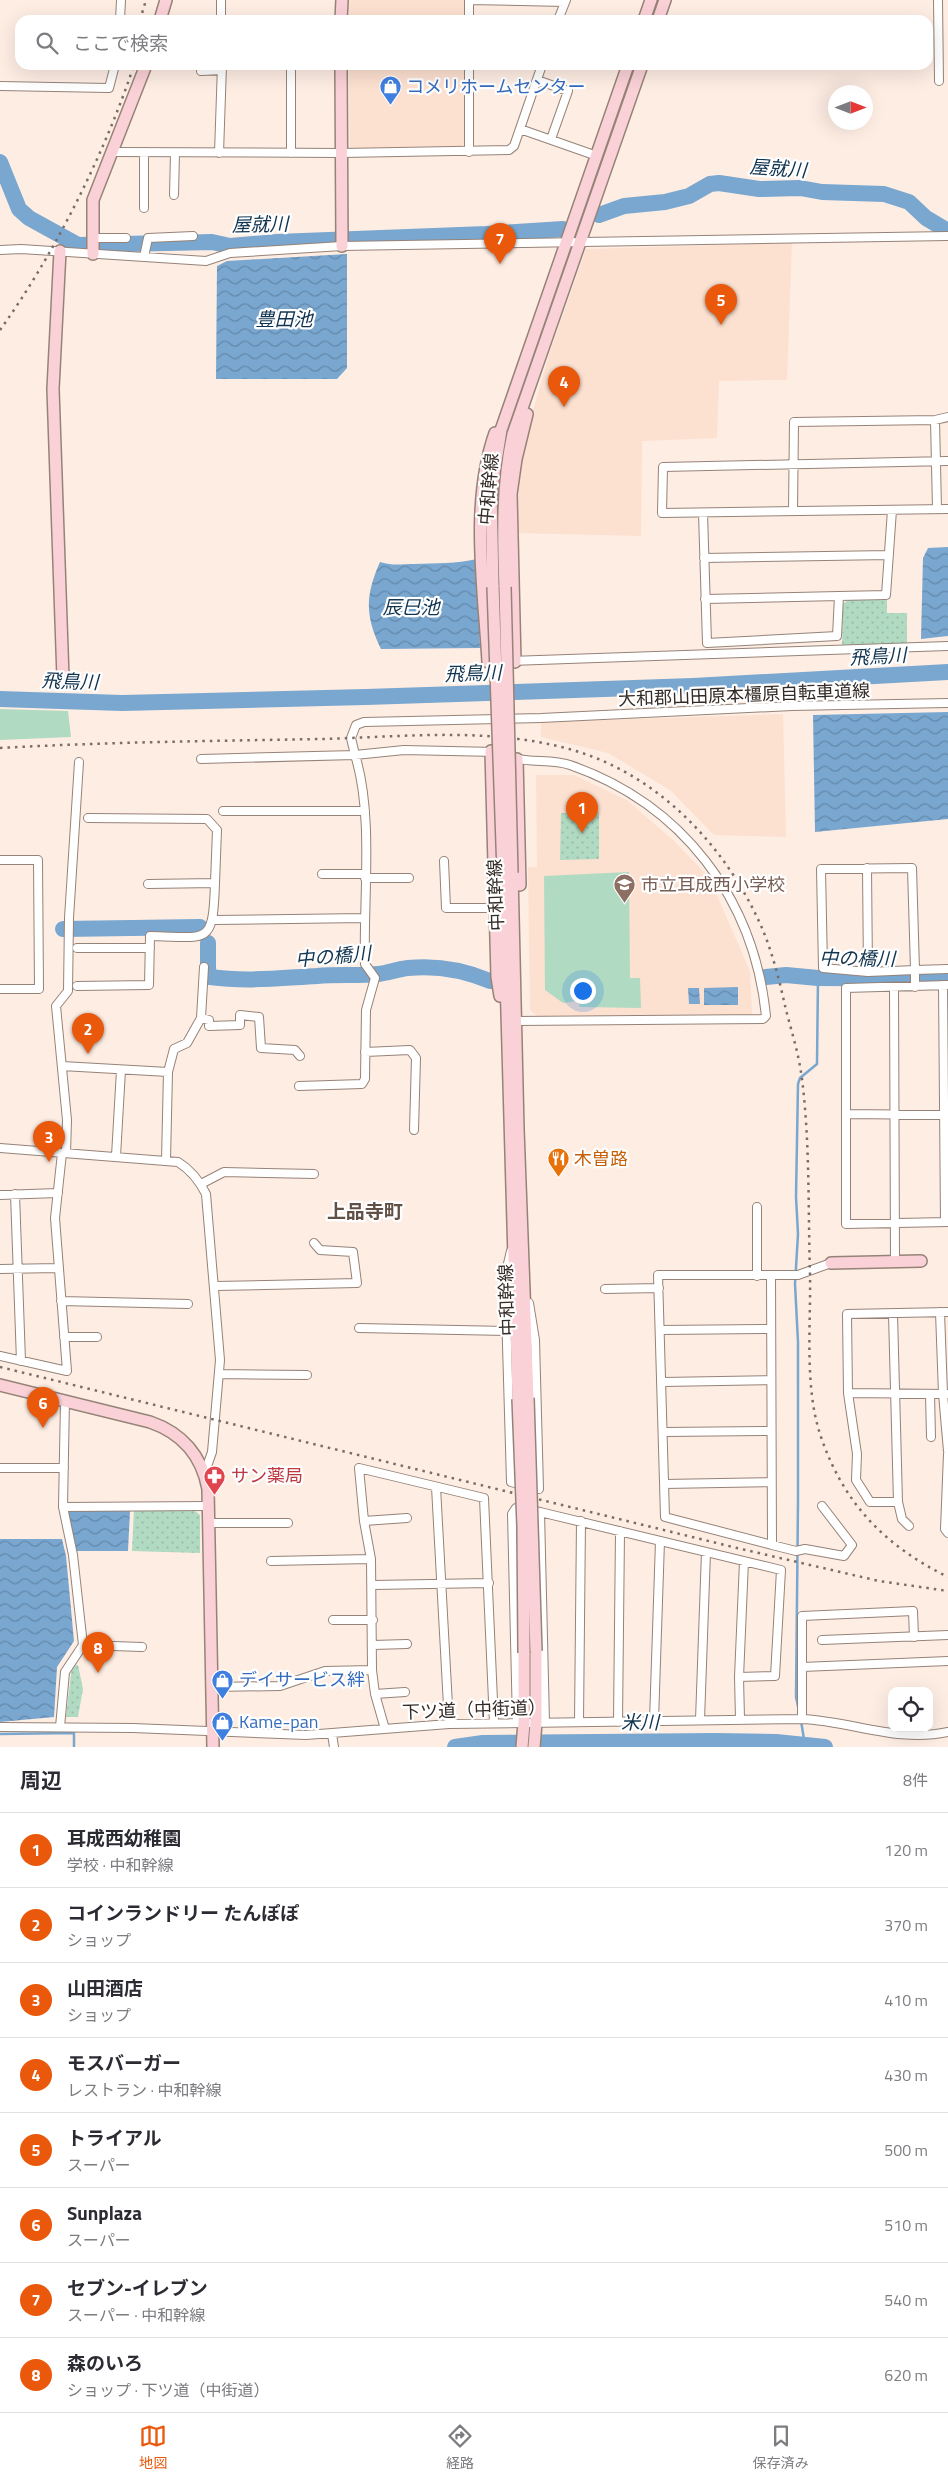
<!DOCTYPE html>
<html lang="ja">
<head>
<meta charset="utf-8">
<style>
	:root { --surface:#fff; --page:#f2f2f3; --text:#2b2b33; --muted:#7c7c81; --line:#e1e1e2; --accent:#ea580c }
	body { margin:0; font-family:"Titillium Web","Noto Sans JP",sans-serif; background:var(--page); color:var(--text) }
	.controls { position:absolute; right:15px; bottom:15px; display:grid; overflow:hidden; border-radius:10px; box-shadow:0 5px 20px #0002 }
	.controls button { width:45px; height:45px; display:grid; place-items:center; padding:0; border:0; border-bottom:1px solid var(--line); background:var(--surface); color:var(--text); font:25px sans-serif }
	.compass { position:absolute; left:828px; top:85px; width:45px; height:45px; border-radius:50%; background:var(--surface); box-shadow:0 5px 20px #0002; rotate:90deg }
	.you { position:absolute; left:582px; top:990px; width:18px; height:18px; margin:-12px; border:4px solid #fff; border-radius:50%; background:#1a73e8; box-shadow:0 0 0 8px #1a73e833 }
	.badge { display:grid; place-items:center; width:32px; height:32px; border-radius:50%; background:var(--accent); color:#fff; font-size:16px; font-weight:700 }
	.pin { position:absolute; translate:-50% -41px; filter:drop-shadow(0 1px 2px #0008) }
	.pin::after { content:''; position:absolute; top:26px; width:18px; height:15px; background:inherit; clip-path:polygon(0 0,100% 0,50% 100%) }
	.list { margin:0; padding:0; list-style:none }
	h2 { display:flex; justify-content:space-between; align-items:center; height:65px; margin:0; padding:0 20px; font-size:21px }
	h2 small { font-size:16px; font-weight:400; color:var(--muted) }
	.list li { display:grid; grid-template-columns:32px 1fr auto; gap:15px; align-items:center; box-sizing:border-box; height:75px; padding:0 20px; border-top:1px solid var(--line) }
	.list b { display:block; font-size:19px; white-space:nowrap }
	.list p { margin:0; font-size:16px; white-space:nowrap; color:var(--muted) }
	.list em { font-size:16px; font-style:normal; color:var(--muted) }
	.icon { flex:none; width:28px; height:28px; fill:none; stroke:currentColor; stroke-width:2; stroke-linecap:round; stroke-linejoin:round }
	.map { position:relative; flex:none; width:948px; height:1747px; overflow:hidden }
	.search { position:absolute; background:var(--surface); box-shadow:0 5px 20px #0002; left:15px; right:15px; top:15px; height:55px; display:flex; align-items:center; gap:12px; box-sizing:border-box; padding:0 18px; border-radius:15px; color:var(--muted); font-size:19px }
	.sheet { height:665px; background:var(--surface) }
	nav { display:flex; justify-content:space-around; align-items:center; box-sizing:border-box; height:70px; border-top:1px solid var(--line); background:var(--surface); font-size:14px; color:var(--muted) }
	nav a { display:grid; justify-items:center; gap:2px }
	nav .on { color:var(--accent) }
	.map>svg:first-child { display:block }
</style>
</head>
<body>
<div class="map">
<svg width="948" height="1747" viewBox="0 0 948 1747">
	<defs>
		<pattern id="park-dots" width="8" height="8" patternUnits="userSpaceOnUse" patternTransform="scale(1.25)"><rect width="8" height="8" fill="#b1dac2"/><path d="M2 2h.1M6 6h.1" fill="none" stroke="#99bba7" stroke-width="1.8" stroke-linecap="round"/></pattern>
		<pattern id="water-waves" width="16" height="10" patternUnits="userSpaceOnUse" patternTransform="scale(1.25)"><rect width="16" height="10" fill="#79a7d0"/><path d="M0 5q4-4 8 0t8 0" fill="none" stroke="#6488a9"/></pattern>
	</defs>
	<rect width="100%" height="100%" fill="#feede3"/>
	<!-- built -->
	<path fill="#fce0d0" d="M349,0H464L465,20H349Z
		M349,65H465V143L460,147L350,148Z
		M792,243L787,380L719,381L717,438L642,441L641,536L515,533L514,494L531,417L550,352L586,249Z
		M783,714L786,837L714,835L670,790L608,753L541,737V722Z
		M536,775H574L627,800L673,840L709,877L750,971L752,1015L538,1017L530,1010L528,867H537Z"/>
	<!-- grass -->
	<path fill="#b1dac2" d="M0,709L68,711L71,737L0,740Z
		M629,872L630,978H640L641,1008L580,1007L578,1001L563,1003L545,990L544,876Z"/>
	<!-- park -->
	<path fill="url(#park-dots)" d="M887,599V613H907V643L842,647L843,604L848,600Z
		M599,812V859L560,860L561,813Z
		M134,1510L195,1511L200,1515V1553L132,1551Z
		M78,1665L83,1689L78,1717H66L72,1666Z"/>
	<!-- water -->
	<path fill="url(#water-waves)" d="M347,254V368L337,379H216L217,266L227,261Z
		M948,547V636L921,639L923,558L928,548Z
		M477,559L480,648L381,649C365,616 365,596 380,562C394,566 400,564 415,564C436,563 456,564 477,559Z
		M948,712V819L815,832L813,715Z
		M738,987V1005H704V988Z
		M688,988H699L700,1004H689Z
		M65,1510L130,1511L128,1551H76Z
		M0,1539H62L66,1556L74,1641L57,1667L54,1717L0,1722Z"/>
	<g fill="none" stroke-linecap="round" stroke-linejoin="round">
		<!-- stream -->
		<path stroke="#79a7d0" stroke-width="2.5" d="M799,1711L796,1697L798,1501V1342L795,1284L798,1234L796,1197L798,1084L800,1078L817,1064L818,978
			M801,1721L805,1745
			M0,1734L74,1733V1747"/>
		<!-- river -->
		<path stroke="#79a7d0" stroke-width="16" d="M0,162L19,209L29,218L78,245L212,242L230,246L277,242L486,234L563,229
			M599,215L624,206L665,202L689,196L710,184L719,183L759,189L800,188L822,192L884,194L909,202L926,218L948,231
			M0,699L122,703L366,697L693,686L948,672
			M63,929L200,927
			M208,943V969L210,977C247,982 280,978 317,976C337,974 358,976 378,974C388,973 398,969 408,968C437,965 464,970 490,981
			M766,977L786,975L818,978L948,979
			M455,1747L483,1743L715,1741L776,1742L825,1747"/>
		<defs>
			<path id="street" d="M221,0V20
				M938,0L939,81
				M120,20L121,0
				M469,20V0L565,2
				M558,20L566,0
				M469,65V152
				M201,71L222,70
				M537,80L568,91L551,139
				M0,86L109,88L115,65
				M520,129L597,156
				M113,152L342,153L509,150L514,146L542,65
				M144,152V208
				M219,153L222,65
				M291,153V65
				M174,195L175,153
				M93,238H126
				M0,250L21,249L206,261L230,253L342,246L948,236
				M144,257L148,238L193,236
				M935,420L937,509
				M948,461L663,467L662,513L948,509
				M793,511L794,422L935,420L948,417
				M703,513L707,643L837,636L839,596L886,595L892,510
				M704,558L889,555
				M705,599L839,596
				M510,661L948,646
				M514,758C532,763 552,759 570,765C682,804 754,898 766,1016L763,1019L516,1021
				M201,759L355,755L351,738L356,725L364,722L541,718L792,706L948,703
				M223,811H365
				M88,818L207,819L217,830L215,883
				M0,860H38L39,989H0
				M444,861L446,908H495
				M867,868L868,972
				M912,868L915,970L868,972L823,968L821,869Z
				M322,874H365
				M365,878H409
				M214,920L364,918
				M77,948H150
				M204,967L201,1018L209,1020V1026L240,1025V1015L259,1017L261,1048L295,1050L300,1056
				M943,985L945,1222
				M948,985L846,988V1224L948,1222
				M77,986L149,985L150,936C208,937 213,947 215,883L148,884
				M894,987L895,1261
				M915,987V970L948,969
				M365,1052L410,1050L416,1058L414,1130
				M62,1066L168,1072L166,1160
				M168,1072L174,1049L187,1043L201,1018
				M299,1086L362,1084L365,1079L366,1010L375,978L365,964C363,900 374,815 355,755L404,750L496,752
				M846,1114L947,1115
				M0,1148L178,1162C191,1170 199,1180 206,1194L220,1360L212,1452L205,1472
				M66,1153L67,1120L56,1006L68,991L69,918L79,762
				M116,1156L121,1070
				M201,1184L224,1172L314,1174
				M15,1194L21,1361
				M0,1195L58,1193
				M511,1251L505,1276L511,1482L539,1489L535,1340L529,1303
				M0,1269L58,1268
				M757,1276V1207
				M771,1276L772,1545L665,1517L658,1275H798L831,1263
				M215,1286L357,1283L353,1252L320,1250L314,1243
				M605,1289L659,1288
				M61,1301L188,1304
				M940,1312L943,1394L948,1451
				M948,1312L847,1314L848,1393L948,1394
				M359,1328L507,1331
				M660,1330L771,1329
				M64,1337H97
				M0,1356L67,1371L55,1218L62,1153
				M219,1374L307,1375
				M663,1382L771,1380
				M848,1393L857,1454L856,1480L870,1502H898L893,1314
				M930,1394L931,1437
				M664,1432L771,1431
				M948,1454L945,1529L948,1533
				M0,1468H64
				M664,1484L771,1482
				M436,1487L449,1724
				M898,1502L902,1519L909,1526
				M63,1507L208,1506
				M540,1512L781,1570L775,1676L739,1677
				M364,1521L407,1518
				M208,1523H288
				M772,1545L796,1551L805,1549L844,1556L852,1545L822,1506
				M271,1561L371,1559
				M373,1585L489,1583
				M333,1620H373
				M822,1640L948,1635
				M83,1645L142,1647
				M373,1645L407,1644
				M802,1667L948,1661
				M213,1687L280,1686L325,1671L372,1670
				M375,1694L405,1692
				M740,1719L739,1677L744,1561
				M802,1719V1616L913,1611L914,1637
				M700,1720L706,1552
				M654,1721L660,1541
				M579,1722L581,1521
				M618,1722L620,1531
				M517,1723L512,1514L516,1508L540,1512L545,1722
				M0,1727L133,1728L306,1735L449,1724L802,1719C851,1721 898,1743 948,1732
				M60,1727L65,1672L83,1645L73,1555L63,1507L65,1400
				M385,1729L375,1694L372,1670L371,1559L364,1521L359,1468L484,1498L494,1723
				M332,1734L334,1747"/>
			<path id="secondary" d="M160,20L166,0
				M341,20L342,0
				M644,20L651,0
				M658,20L665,0
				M341,65L342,246
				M60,251L53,389L63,678
				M93,254V200L146,65
				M493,587L491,492L501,430L628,65
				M505,587C503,534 502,485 513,434L642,65
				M488,662C484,588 470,504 495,433
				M515,662L511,494L516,459L527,414
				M491,751L497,977L500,996
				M517,759L520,885
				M503,873L518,1399
				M512,873L518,1129L528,1398
				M831,1263L921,1261
				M0,1385L150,1422C182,1433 202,1456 208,1489L213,1747
				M522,1747L524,1723V1653
				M534,1747L536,1723V1651"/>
		</defs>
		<!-- street casing -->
		<use href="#street" stroke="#968378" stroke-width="10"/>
		<!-- secondary casing -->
		<use href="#secondary" stroke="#968378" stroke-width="14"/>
		<!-- street -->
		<use href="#street" stroke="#fff" stroke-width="8"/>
		<!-- secondary -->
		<use href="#secondary" stroke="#fad1d7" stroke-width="11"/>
		<!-- rail -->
		<path stroke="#786d67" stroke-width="2.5" stroke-dasharray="2.5 5" stroke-linecap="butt" d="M140,20L146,0
			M0,330C54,255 105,153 134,65
			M0,748C106,742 213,741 320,739C405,737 493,726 576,751C661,777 727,848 762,928C773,954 780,983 786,1010C792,1033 799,1055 802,1079C810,1143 808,1209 810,1274C811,1325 804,1388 821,1437C844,1504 885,1546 948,1577
			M0,1367L737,1548L879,1581L948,1591"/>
		<defs>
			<path id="secondary-bridge" d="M493,587L503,873
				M505,587L512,873
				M528,1398L536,1651
				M518,1399L523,1526L524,1653"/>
		</defs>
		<!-- secondary-bridge casing -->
		<use href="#secondary-bridge" stroke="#968378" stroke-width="14" stroke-linecap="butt"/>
		<!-- secondary-bridge -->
		<use href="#secondary-bridge" stroke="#fad1d7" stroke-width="11"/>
	</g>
	<!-- icons -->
	<defs>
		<symbol id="shop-pin" viewBox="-11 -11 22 30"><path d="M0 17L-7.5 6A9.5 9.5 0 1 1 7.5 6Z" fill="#3f7fe0" stroke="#fff"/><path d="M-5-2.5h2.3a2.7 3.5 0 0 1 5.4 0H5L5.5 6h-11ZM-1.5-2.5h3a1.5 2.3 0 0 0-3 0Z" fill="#fff"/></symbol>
		<symbol id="school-pin" viewBox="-11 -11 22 30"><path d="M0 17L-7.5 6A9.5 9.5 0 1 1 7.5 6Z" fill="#8d6e63" stroke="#fff"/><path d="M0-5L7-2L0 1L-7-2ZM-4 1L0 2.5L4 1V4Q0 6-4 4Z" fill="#fff"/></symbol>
		<symbol id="restaurant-pin" viewBox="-11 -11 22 30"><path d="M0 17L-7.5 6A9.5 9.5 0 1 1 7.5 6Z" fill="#e8710a" stroke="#fff"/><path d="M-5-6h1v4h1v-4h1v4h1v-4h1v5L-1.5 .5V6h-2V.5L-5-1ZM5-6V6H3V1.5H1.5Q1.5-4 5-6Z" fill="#fff"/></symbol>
		<symbol id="pharmacy-pin" viewBox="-11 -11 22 30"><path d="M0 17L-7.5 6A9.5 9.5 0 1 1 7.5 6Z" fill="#e0444e" stroke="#fff"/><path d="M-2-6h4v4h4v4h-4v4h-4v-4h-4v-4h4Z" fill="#fff"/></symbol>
	</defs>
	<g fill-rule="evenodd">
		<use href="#shop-pin" x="378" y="74" width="25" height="34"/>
		<use href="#school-pin" x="612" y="872" width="25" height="34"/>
		<use href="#restaurant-pin" x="546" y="1146" width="25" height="34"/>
		<use href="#pharmacy-pin" x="202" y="1464" width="25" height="34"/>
		<use href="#shop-pin" x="210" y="1668" width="25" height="34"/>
		<use href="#shop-pin" x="210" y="1710" width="25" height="34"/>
	</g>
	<g text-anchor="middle" stroke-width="4.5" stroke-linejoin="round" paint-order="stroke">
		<!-- shop labels -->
		<g font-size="18" fill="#366cbe" stroke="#fff" text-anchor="start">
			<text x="406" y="93">コメリホームセンター</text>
			<text x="239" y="1686">デイサービス絆</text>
			<text x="239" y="1728">Kame-pan</text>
		</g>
		<!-- street labels -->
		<g font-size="18" fill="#332b27" stroke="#fff">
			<text transform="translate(489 489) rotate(-85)" y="6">中和幹線</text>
			<text transform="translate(744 695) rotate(-2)" y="6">大和郡山田原本橿原自転車道線</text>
			<text transform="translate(496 895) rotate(-92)" y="6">中和幹線</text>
			<text transform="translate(507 1300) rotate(-92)" y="6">中和幹線</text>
			<text transform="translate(474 1710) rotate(-2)" y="6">下ツ道（中街道）</text>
		</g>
		<!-- education labels -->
		<g font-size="18" fill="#785e54" stroke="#fff" text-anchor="start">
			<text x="641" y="891">市立耳成西小学校</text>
		</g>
		<!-- food labels -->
		<g font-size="18" fill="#c56008" stroke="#fff" text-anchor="start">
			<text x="574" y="1165">木曽路</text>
		</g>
		<!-- health labels -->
		<g font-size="18" fill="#be3a42" stroke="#fff" text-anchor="start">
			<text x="231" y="1482">サン薬局</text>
		</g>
		<!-- water labels -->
		<g font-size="19" font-style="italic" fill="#113450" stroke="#fff">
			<text transform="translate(778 168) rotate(4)" y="7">屋就川</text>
			<text transform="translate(260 224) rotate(-1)" y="7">屋就川</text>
			<text x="284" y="326">豊田池</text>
			<text x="411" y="614">辰巳池</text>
			<text transform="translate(878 656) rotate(-3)" y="7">飛鳥川</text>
			<text transform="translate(473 673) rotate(-2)" y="7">飛鳥川</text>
			<text transform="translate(70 681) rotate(2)" y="7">飛鳥川</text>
			<text transform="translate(333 956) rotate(-5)" y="7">中の橋川</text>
			<text transform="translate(857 958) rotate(1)" y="7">中の橋川</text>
			<text x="640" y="1729">米川</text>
		</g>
		<!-- neighbourhood labels -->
		<g font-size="19" font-weight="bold" fill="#615046" stroke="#fff">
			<text x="365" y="1218">上品寺町</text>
		</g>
	</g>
</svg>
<div class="controls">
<button><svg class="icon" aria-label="locate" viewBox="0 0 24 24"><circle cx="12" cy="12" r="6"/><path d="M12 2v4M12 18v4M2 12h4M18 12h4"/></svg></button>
</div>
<svg class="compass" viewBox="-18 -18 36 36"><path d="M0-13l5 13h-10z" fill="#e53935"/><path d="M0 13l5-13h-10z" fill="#7c7c81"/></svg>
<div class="you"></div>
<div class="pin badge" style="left:582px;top:833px">1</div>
<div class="pin badge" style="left:88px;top:1054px">2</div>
<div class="pin badge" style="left:49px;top:1162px">3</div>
<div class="pin badge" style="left:564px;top:407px">4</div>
<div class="pin badge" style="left:721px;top:325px">5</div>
<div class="pin badge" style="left:43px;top:1428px">6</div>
<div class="pin badge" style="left:500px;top:264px">7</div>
<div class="pin badge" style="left:98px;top:1673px">8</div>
<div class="search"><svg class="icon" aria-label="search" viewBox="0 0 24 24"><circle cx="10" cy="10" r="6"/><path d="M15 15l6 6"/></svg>ここで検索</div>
</div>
<section class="sheet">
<h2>周辺<small>8件</small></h2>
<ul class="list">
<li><span class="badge">1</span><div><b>耳成西幼稚園</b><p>学校 · 中和幹線</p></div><em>120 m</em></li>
<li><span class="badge">2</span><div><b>コインランドリー たんぽぽ</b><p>ショップ</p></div><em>370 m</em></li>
<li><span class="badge">3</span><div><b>山田酒店</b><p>ショップ</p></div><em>410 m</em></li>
<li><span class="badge">4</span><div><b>モスバーガー</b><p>レストラン · 中和幹線</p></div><em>430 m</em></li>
<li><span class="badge">5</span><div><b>トライアル</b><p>スーパー</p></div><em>500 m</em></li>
<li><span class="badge">6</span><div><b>Sunplaza</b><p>スーパー</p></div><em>510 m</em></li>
<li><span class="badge">7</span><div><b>セブン-イレブン</b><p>スーパー · 中和幹線</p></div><em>540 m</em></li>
<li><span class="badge">8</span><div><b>森のいろ</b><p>ショップ · 下ツ道（中街道）</p></div><em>620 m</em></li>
</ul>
</section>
<nav>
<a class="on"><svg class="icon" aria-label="map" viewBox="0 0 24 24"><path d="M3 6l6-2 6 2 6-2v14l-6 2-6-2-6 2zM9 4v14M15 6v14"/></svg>地図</a>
<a><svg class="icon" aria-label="directions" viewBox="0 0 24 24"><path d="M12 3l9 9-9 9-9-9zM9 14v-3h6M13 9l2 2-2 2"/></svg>経路</a>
<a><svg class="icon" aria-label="saved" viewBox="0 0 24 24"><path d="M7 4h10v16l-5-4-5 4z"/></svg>保存済み</a>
</nav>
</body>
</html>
